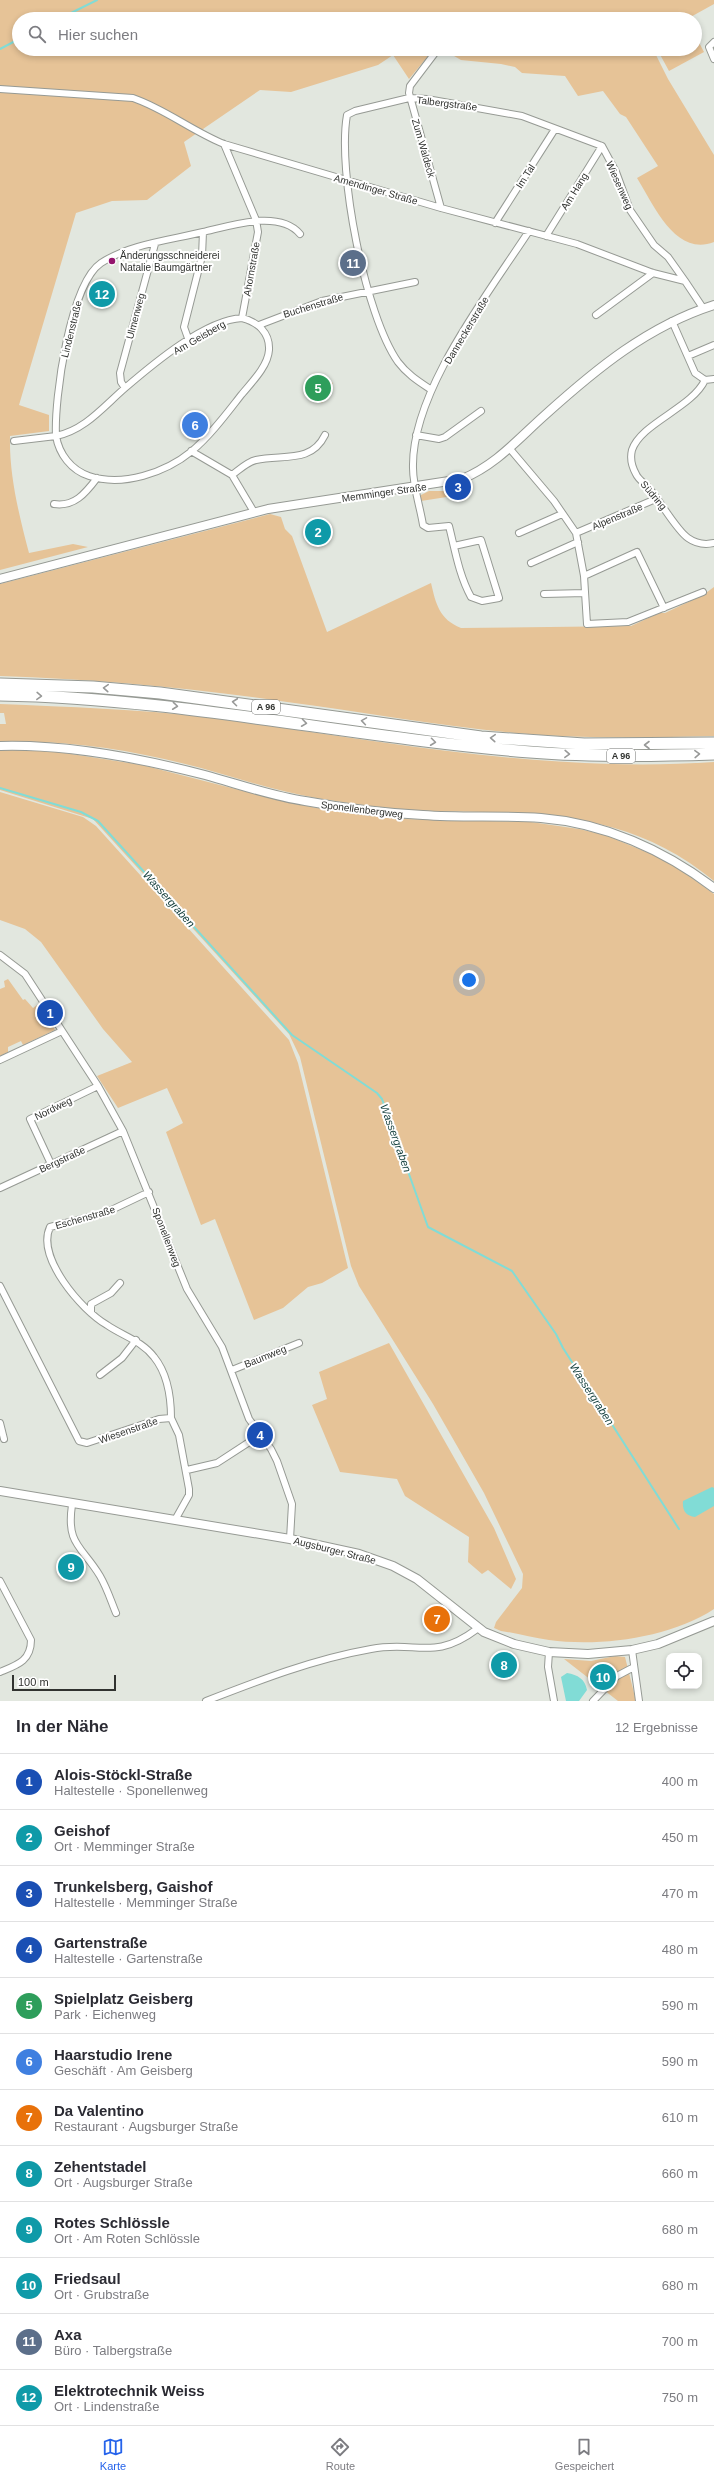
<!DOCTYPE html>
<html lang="de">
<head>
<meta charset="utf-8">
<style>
	:root { --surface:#fff; --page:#f7f7f7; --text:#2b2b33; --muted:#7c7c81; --line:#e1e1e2; --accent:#2563eb }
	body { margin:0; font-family:Helvetica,sans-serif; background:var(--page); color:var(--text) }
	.controls { position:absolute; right:12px; bottom:12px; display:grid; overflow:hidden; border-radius:8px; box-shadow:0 2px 6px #0003 }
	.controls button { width:36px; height:36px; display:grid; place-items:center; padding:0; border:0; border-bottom:1px solid var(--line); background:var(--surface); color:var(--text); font:20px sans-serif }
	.scale { position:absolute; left:12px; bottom:10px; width:104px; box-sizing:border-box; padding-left:4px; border:2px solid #313330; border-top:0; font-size:11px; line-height:14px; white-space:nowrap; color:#313330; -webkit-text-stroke:3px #fff; paint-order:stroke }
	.you { position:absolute; left:469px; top:980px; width:14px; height:14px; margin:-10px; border:3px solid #fff; border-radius:50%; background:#1a73e8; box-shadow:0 0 0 6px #1a73e833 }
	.badge { display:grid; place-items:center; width:26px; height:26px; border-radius:50%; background:var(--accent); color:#fff; font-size:13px; font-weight:700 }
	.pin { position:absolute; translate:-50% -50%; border:2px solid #fff; box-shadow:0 1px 4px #0006 }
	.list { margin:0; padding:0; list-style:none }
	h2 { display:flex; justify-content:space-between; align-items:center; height:52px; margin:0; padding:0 16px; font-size:17px }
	h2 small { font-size:13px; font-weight:400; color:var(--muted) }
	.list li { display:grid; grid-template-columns:26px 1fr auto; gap:12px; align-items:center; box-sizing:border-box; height:56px; padding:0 16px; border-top:1px solid var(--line) }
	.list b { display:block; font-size:15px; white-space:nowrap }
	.list p { margin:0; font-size:13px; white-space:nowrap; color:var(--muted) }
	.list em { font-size:13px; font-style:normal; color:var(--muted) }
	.icon { flex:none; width:22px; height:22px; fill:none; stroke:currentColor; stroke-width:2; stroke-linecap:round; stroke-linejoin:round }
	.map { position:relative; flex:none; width:714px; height:1701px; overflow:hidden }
	.search { position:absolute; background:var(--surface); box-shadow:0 2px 6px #0003; left:12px; right:12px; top:12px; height:44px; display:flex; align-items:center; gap:10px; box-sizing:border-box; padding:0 14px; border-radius:22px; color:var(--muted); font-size:15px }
	.sheet { height:724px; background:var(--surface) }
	nav { display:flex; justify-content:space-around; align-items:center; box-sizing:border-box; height:56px; border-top:1px solid var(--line); background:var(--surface); font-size:11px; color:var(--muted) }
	nav a { display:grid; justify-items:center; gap:2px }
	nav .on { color:var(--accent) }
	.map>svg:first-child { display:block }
</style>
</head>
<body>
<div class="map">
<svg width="714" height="1701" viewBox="0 0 714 1701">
	<rect width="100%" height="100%" fill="#e2e7df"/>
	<!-- green -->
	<path fill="#e6c397" d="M0,0H714V4L687,19H19V49H653L668,79L714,155V242C675,257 654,205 637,178L658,166L626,117L620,114L603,91L578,96L565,76L522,73L515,67L501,64L461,60L442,49L429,55L409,79L393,55L378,65L291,92L260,90L184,142L191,166L147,200L112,201L76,213L19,405L49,415V431L10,436C9,475 19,515 29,553L73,544L88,547L0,570V91L48,89L0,86Z
		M695,35L704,52L669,71L657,49H695Z
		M314,373L333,383L322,403L304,393Z
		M429,491H459L460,492L453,496L421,501V495Z
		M270,514L281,517L285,529L292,536L327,632L431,583C436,604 439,619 461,628L631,626L659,613H665L703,595L714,587V736C648,738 582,739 516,733C439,726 363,712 287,702C192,688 96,679 0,676V584Z
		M0,704C69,707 137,709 205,717C374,739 543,774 714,762V881C628,810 538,813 434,811C394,810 355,804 316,798C276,791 240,779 201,768C137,751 67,739 0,742V724H6L4,713H0Z
		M0,749L52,751L142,765L274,799L317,808L405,819L531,822L579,829L605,835L656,856L678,868L714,894V1609C670,1638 600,1647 549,1640C533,1638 517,1633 501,1631L494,1628L496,1622L522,1588L523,1574L484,1493L433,1404L359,1286L351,1266L300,1057L289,1034L93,819L0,790Z
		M0,792L83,817L96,826L289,1040L298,1063L348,1268L322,1283L308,1287L283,1308L254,1320L215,1219L201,1225L166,1132L183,1123L167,1088L118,1108L97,1076L132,1062L103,1029L41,942L25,929L0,920Z
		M8,979L23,1000L25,999L33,1008L40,1003L55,1030L23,1045L21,1041L8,1047V1052L0,1056V989L5,987L4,981Z
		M389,1343L494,1528L516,1579L511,1589L488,1570L482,1574L468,1562L469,1537L405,1496L397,1479L340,1472L312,1405L327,1399L319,1372Z
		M615,1656L625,1657L636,1701H618L564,1659L591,1661Z"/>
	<!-- water -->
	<path fill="#81dcd6" d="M712,1487L714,1488V1506L695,1517C686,1516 682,1511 683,1501Z
		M567,1673C578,1675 585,1679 587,1690L579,1701H566L561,1677Z"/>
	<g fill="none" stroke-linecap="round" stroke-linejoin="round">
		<!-- stream -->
		<path stroke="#81dcd6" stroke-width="2" d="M59,19L97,0
			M0,49L19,39
			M0,788L81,812L98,821L292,1035L377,1093L382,1099L428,1227L512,1271L556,1334L563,1348L679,1529"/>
		<defs>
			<path id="street" d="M714,42L709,47L714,59
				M438,49L410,86L409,93L441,208
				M0,89L133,98C165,109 192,131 224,144L441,208L577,244L653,273L685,281L703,308
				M224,144L256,220L258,232L242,318
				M495,223L555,129
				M546,236L602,146
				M596,315L653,273
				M242,318C258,322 270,333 269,350C268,366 252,382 242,394C227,413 211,435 192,451C165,473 123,487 89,476C71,470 59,454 56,436C85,430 103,407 125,388C153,364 205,320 242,318Z
				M672,321L695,373L705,380C692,408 641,423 632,450C630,458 632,467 636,474C638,479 644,483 648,487C660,500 676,530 688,538C695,543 705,545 714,543
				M259,325L322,301L415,282
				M189,341L184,327L202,256L203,232C229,226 279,209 300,234
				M688,356L714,345
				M705,380L714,379
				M125,388L121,382L120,373L155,244
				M430,389C418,381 407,374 398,362C365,315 337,171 347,115L355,111L409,98L427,99L522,116L602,146L616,172L630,210L654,245L668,257L685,281
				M416,435L439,439L445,437L481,411
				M14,441L56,436C54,399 70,284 101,263C130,244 170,240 203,232
				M510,449L554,501L576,533L584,576L587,624L628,622L703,592
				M191,451L232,475L254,512
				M232,475C239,470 247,462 256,460C282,454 311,464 325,435
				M54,504C74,507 85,494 97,478
				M519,533L562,514
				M576,533L658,498
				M454,546L481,540L499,598L482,601L471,597C459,575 455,550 449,526L428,528L423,525C420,506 413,487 413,468C411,392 488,294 529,231
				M531,563L578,542
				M584,576L637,552L664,608
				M544,594L585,593
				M0,955L25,974L98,1086L123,1131L187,1289L222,1347L249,1419L271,1449L277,1461L292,1504L290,1539
				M0,1060L62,1031
				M51,1164L30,1119L98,1086
				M0,1188L123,1131
				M149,1192L105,1213L50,1227C36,1257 81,1310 107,1325C123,1336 142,1341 154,1357C167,1373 171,1398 171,1418
				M0,1286L79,1441L87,1443L159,1419L171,1418L179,1435L189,1489V1495L175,1520
				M91,1313V1304L111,1293L120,1283
				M232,1370L299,1343
				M100,1375L122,1358L136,1340
				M0,1423L4,1439
				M187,1470L217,1463L260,1435
				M72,1505C66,1545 82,1546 100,1576C107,1588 111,1601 116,1613
				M0,1581L31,1640C31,1661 17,1665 0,1672
				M632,1650L639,1701
				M549,1652L548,1667L554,1701
				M206,1701C260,1680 314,1659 371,1649C417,1640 433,1662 477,1629
				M593,1701L617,1676L634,1667"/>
			<path id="secondary" d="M0,579L268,509L462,479C496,465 518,439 545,415C596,369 648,326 714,305
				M0,746C68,744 139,758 205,775C238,784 271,796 305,801C343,808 384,813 423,815C462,818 502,815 541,818C604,823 664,850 714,888
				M0,1491L290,1539L359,1554L393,1566L417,1579L484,1632L514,1644L549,1652L588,1654L632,1650L658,1644L714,1621"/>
			<path id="highway" d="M0,684L93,687L160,693L481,737L584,744L714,743
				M0,695C179,698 353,738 530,752C591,757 653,756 714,754"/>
		</defs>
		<!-- street casing -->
		<use href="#street" stroke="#969a94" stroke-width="8"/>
		<!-- secondary casing -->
		<use href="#secondary" stroke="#969a94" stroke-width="10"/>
		<!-- highway casing -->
		<use href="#highway" stroke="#969a94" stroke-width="13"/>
		<!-- street -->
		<use href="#street" stroke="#fff" stroke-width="6"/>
		<!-- secondary -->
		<use href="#secondary" stroke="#fff" stroke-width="8"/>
		<!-- highway -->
		<use href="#highway" stroke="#fff" stroke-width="11"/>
	</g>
	<!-- one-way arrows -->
	<defs><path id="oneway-chevron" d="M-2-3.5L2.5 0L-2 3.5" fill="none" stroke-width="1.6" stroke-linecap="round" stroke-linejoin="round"/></defs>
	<g stroke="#989998">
		<use href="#oneway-chevron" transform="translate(106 688) rotate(-176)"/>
		<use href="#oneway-chevron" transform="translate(39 696) rotate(2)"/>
		<use href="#oneway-chevron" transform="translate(235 702) rotate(-173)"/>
		<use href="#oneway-chevron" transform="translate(175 706) rotate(6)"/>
		<use href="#oneway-chevron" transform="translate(364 721) rotate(-171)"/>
		<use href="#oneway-chevron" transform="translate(304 723) rotate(8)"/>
		<use href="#oneway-chevron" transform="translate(493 738) rotate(-176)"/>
		<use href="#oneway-chevron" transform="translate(433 742) rotate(7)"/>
		<use href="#oneway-chevron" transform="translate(647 745) rotate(180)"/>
		<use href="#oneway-chevron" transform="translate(567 754) rotate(2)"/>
		<use href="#oneway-chevron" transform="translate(697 754) rotate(-2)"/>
	</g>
	<!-- markers -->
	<circle fill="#94146d" stroke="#fff" stroke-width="1.5" cx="112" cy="261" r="4"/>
	<g text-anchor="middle" stroke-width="4" stroke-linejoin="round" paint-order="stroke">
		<!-- shield labels -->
		<g fill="#fff" stroke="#6f706e" stroke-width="1">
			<rect x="252" y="700" width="28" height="14" rx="3"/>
			<rect x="607" y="749" width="28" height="14" rx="3"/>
		</g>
		<g font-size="9" font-weight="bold" fill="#313330">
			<text x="266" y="710">A 96</text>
			<text x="621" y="759">A 96</text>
		</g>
		<!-- street labels -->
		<g font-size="10" fill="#313330" stroke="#fff">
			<text transform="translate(447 103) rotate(7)" y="4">Talbergstraße</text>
			<text transform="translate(424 148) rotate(74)" y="4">Zum Waldeck</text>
			<text transform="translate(525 176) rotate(-57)" y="4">Im Tal</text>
			<text transform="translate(620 185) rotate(66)" y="4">Wiesenweg</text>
			<text transform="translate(376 189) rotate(16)" y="4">Amendinger Straße</text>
			<text transform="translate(574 191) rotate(-58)" y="4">Am Hang</text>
			<text transform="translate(251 269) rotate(-80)" y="4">Ahornstraße</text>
			<text transform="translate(313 305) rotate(-17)" y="4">Buchenstraße</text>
			<text transform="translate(135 316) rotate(-75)" y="4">Ulmenweg</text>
			<text transform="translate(71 329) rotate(-76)" y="4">Lindenstraße</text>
			<text transform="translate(466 330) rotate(-59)" y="4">Danneckerstraße</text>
			<text transform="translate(199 337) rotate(-30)" y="4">Am Geisberg</text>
			<text transform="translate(384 492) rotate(-8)" y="4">Memminger Straße</text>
			<text transform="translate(654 495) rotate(50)" y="4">Südring</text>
			<text transform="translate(617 516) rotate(-23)" y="4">Alpenstraße</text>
			<text transform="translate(362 809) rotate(7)" y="4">Sponellenbergweg</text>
			<text transform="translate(53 1108) rotate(-26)" y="4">Nordweg</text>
			<text transform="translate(62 1159) rotate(-25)" y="4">Bergstraße</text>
			<text transform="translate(85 1217) rotate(-16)" y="4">Eschenstraße</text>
			<text transform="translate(167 1237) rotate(69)" y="4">Sponellenweg</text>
			<text transform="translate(265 1356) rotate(-22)" y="4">Baumweg</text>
			<text transform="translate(128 1430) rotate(-19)" y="4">Wiesenstraße</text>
			<text transform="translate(335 1550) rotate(14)" y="4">Augsburger Straße</text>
		</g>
		<!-- poi labels -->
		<g font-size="10" fill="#313330" stroke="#fff" text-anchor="start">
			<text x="120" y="259">Änderungsschneiderei<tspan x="120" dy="12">Natalie Baumgärtner</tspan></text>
		</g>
		<!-- water labels -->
		<g font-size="11" font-style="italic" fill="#15403e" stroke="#fff">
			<text transform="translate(169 899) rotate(48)" y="4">Wassergraben</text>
			<text transform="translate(396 1138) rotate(70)" y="4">Wassergraben</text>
			<text transform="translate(592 1394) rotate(57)" y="4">Wassergraben</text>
		</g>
	</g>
</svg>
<div class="controls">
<button><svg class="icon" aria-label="locate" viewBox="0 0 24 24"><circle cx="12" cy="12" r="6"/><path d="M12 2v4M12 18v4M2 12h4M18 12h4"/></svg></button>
</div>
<div class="scale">100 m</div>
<div class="you"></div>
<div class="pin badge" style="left:50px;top:1013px;background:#1a4fb4">1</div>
<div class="pin badge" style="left:318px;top:532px;background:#0f9aa8">2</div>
<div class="pin badge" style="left:458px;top:487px;background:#1a4fb4">3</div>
<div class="pin badge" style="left:260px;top:1435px;background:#1a4fb4">4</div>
<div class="pin badge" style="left:318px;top:388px;background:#2e9e5b">5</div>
<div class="pin badge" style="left:195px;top:425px;background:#3f7fe0">6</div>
<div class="pin badge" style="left:437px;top:1619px;background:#e8710a">7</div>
<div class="pin badge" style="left:504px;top:1665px;background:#0f9aa8">8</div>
<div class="pin badge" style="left:71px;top:1567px;background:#0f9aa8">9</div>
<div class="pin badge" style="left:603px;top:1677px;background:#0f9aa8">10</div>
<div class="pin badge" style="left:353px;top:263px;background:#5c6f8a">11</div>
<div class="pin badge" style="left:102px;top:294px;background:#0f9aa8">12</div>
<div class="search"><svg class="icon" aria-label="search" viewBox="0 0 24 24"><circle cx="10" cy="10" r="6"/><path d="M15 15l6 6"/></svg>Hier suchen</div>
</div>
<section class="sheet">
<h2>In der Nähe<small>12 Ergebnisse</small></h2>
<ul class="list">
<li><span class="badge" style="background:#1a4fb4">1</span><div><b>Alois-Stöckl-Straße</b><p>Haltestelle · Sponellenweg</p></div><em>400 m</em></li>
<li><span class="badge" style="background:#0f9aa8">2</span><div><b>Geishof</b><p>Ort · Memminger Straße</p></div><em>450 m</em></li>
<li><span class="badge" style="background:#1a4fb4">3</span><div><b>Trunkelsberg, Gaishof</b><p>Haltestelle · Memminger Straße</p></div><em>470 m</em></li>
<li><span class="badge" style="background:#1a4fb4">4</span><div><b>Gartenstraße</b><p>Haltestelle · Gartenstraße</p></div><em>480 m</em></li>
<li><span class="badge" style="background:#2e9e5b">5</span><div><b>Spielplatz Geisberg</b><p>Park · Eichenweg</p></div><em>590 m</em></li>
<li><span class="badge" style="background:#3f7fe0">6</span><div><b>Haarstudio Irene</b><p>Geschäft · Am Geisberg</p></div><em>590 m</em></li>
<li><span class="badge" style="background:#e8710a">7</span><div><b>Da Valentino</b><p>Restaurant · Augsburger Straße</p></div><em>610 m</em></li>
<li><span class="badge" style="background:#0f9aa8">8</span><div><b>Zehentstadel</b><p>Ort · Augsburger Straße</p></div><em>660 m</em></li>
<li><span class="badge" style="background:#0f9aa8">9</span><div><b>Rotes Schlössle</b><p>Ort · Am Roten Schlössle</p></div><em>680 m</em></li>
<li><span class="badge" style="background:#0f9aa8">10</span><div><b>Friedsaul</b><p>Ort · Grubstraße</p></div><em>680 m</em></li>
<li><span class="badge" style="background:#5c6f8a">11</span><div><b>Axa</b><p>Büro · Talbergstraße</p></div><em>700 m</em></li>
<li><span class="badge" style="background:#0f9aa8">12</span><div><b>Elektrotechnik Weiss</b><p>Ort · Lindenstraße</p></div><em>750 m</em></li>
</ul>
</section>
<nav>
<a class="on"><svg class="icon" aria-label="map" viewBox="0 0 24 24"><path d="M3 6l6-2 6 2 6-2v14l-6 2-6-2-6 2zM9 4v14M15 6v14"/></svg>Karte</a>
<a><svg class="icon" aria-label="directions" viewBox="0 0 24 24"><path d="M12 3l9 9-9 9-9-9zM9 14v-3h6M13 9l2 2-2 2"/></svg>Route</a>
<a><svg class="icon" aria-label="saved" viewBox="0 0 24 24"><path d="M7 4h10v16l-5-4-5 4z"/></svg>Gespeichert</a>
</nav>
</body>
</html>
